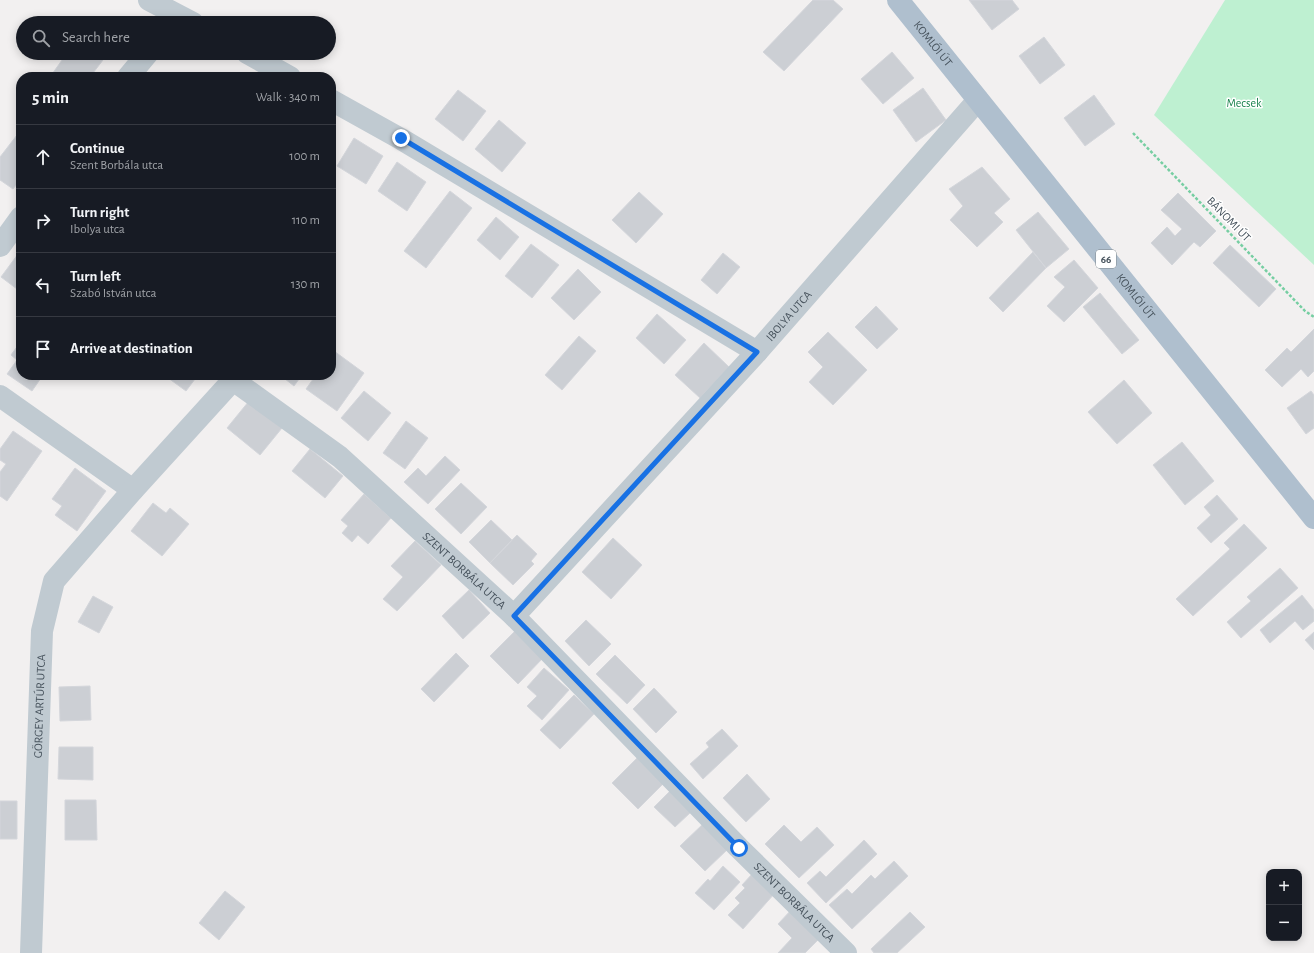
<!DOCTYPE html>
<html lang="en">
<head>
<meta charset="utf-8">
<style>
	:root { --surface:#171b24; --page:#20242c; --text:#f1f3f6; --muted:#9ea1a6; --line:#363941 }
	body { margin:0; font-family:"Alegreya Sans",sans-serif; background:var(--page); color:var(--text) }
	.controls { position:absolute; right:12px; bottom:12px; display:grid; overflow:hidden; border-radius:8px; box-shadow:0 2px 10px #0003 }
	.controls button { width:36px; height:36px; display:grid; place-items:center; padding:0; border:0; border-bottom:1px solid var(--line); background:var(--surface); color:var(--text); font:20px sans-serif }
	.stop { position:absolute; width:12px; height:12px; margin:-9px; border:3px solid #1871e4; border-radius:50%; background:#fff }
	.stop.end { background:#1871e4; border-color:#fff; box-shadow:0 1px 4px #0008 }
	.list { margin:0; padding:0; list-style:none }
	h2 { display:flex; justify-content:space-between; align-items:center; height:52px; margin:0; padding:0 16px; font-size:17px }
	h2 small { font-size:13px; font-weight:400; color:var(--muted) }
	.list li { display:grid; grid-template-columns:26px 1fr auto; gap:12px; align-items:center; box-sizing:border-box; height:64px; padding:0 16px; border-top:1px solid var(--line) }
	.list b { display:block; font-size:15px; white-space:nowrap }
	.list p { margin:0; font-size:13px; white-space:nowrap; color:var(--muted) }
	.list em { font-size:13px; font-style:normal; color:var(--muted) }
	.icon { flex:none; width:22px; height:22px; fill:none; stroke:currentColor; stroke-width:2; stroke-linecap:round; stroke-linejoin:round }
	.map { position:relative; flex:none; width:1314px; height:953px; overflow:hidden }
	.search { position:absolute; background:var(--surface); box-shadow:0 2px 10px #0003; left:16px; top:16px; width:320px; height:44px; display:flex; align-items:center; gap:10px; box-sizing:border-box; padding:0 14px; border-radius:22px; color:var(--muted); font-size:15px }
	.panel { position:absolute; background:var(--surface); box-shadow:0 2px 10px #0003; left:16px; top:72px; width:320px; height:308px; border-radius:16px }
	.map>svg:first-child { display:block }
</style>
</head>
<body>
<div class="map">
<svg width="1314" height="953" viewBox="0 0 1314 953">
	<rect width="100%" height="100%" fill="#f2f0f0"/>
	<!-- green -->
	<path fill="#bef0d1" d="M1225,0H1314V265L1154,115Z"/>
	<!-- building -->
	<path fill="#cccfd4" stroke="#d4d6db" d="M813,0H833L843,9L784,71L763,52Z
		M969,0H1012L1019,9L992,30Z
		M1044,37L1065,65L1040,84L1019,56Z
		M892,52L914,78L883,104L861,79Z
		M67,53H102L106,56L90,77H50Z
		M923,88L946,120L916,142L893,110Z
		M458,90L486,111L463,141L435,119Z
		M1094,95L1115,124L1085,146L1064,118Z
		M499,120L526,143L502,172L475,149Z
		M17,135L21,138V179L13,189L0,180V157Z
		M354,138L383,156L366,184L337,166Z
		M397,162L426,182L407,211L378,191Z
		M982,167L1010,199L994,213L1003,222L977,247L950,220L963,206L949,189Z
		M450,191L472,208L426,268L404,251Z
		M639,192L663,214L636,243L612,220Z
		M1178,193L1216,231L1200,247L1194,242L1172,265L1151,243L1167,227L1175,236L1182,229L1161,210Z
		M1038,212L1069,249L1046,268L1016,230Z
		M496,217L519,237L500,260L477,240Z
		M531,244L559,265L532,298L505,276Z
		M1230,245L1276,289L1259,307L1213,263Z
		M21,250V292L1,277Z
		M1033,252L1046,268L1003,312L989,298Z
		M723,253L740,267L717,294L701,280Z
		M1074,260L1098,288L1064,322L1047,306L1065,287L1054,277Z
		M578,269L601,292L574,320L551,298Z
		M1100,293L1139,340L1122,354L1083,307Z
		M876,306L898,329L877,349L855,327Z
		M657,314L686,340L664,364L636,338Z
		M1314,329V371L1308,377L1301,369L1282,387L1265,370L1287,348L1291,352Z
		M828,332L867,370L833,405L809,382L823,367L808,352Z
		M579,336L596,351L562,390L545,375Z
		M704,343L729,367L700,398L675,375Z
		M19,344L21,346V375H43L32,391L7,374L17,360L11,355Z
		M334,351L364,373L337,411L306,389L316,375H331V355Z
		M164,375H198L186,391Z
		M280,375H302L294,386Z
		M1124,380L1152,413L1117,444L1088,412Z
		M364,391L391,413L368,441L341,418Z
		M1311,391L1314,395V428L1306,434L1287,408Z
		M249,401L282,428L260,455L227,428Z
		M406,421L428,438L405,469L383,453Z
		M13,431L42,451L7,501L0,496V472L6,464L0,460V449Z
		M1182,442L1214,481L1185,505L1153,465Z
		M310,449L343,476L325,498L292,471Z
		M445,456L460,470L428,504L404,482L418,468L426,476Z
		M75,468L106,491L77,531L55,515L62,506L52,499Z
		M461,483L487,507L461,534L435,509Z
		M364,494L391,518L368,544L358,535L352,542L342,533L348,526L341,520Z
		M1217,495L1238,519L1211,543L1197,528L1211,515L1204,507Z
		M153,503L166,513L170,508L189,524L162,556L131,531Z
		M491,520L512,540L490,563L469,542Z
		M1244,524L1267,548L1193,616L1176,599L1230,549L1224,543Z
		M517,535L537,554L531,561L534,564L513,585L490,563Z
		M613,538L642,565L611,599L582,572Z
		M415,541L441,565L397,611L383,599L403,577L391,566Z
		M1280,568L1298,588L1241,638L1227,622L1251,601L1247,597Z
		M469,590L490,613L463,639L442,616Z
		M1302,595L1314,610V621L1303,630L1295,621L1270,643L1260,630Z
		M93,596L113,607L99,633L78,622Z
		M586,620L611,644L589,666L565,641Z
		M515,631L543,658L518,684L490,656Z
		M1314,632V650L1305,640Z
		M456,653L469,666L434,702L421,689Z
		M615,655L645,685L627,704L596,674Z
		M544,668L569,690L542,720L527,706L537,696L527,687Z
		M90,686L91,720L60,721L59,687Z
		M654,688L677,712L656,733L633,709Z
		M574,695L594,714L560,749L540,730Z
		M722,729L738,746L703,779L690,764L709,747L706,743Z
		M59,747H93V780L58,779Z
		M637,758L663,784L638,809L612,783Z
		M747,774L770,799L746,822L723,798Z
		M670,791L691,812L675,827L654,807Z
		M65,800H96L97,840H65Z
		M0,801H17V839H0Z
		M704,823L729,848L705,871L680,846Z
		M784,825L801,842L817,827L834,845L799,878L765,844Z
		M864,840L877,854L826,903L807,883L820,871L826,877Z
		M894,861L908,876L852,929L829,905L847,889L852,894L871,875L875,879Z
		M723,866L740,882L714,910L695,893L708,879L710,881Z
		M753,873L775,893L743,929L728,915L740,903L735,898L745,888L742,885Z
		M225,891L245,907L219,940L199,923Z
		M793,908L822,936L805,953H778L792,938L778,924Z
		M910,912L925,927L897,953H874L871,949Z"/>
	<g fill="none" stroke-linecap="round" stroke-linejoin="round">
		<!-- path -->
		<path stroke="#76cea2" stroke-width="2.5" stroke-dasharray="3 2" stroke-linecap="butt" d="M1133,133L1305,311L1314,317"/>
		<!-- minor -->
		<g stroke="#c0cad1" stroke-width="22">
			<path d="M149,0L193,23"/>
			<path d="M247,53L290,77"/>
			<path d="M128,77L148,53"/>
			<path d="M331,100L401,139L757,352"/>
			<path d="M0,246L21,217"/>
			<path d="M0,396L133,490"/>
			<path id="s1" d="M514,616L757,352L978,100"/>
			<path id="s2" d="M31,953L42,631L54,581L133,490L233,380L340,457L514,616L739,848L846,953"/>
		</g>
		<!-- major -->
		<path stroke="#afbfce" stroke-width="22" id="s3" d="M898,0L1314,518"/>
	</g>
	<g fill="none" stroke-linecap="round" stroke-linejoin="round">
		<!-- route -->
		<path stroke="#1871e4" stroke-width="5" d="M401,138L757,352L514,616L739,848"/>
	</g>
	<g text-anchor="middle" stroke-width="3" stroke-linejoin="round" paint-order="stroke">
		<!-- shield labels -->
		<rect fill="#fff" stroke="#7e878e" stroke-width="1" x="1096" y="250" width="20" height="18" rx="3"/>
		<g font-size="11" font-weight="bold" fill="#47535d">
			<text x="1106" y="263">66</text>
		</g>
		<!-- street labels -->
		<g font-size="12" fill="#47535d" stroke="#fff">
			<text dy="4" stroke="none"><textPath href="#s3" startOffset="56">KOMLÓI ÚT</textPath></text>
			<text transform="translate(1229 219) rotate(46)" y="4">BÁNOMI ÚT</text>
			<text dy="4" stroke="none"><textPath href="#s3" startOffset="380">KOMLÓI ÚT</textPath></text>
			<text dy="4" stroke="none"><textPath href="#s1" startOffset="407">IBOLYA UTCA</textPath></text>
			<text dy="4" stroke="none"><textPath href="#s2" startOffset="943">SZENT BORBÁLA UTCA</textPath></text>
			<text dy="4" stroke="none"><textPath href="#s2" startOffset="247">GÖRGEY ARTÚR UTCA</textPath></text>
			<text dy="4" stroke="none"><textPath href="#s2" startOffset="1411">SZENT BORBÁLA UTCA</textPath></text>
		</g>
		<!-- park labels -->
		<g font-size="12" fill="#17804b" stroke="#fff">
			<text x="1244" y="107">Mecsek</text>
		</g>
	</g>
</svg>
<div class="controls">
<button>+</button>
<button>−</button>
</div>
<div class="stop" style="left:739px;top:848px"></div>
<div class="stop end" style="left:401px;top:138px"></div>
<div class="search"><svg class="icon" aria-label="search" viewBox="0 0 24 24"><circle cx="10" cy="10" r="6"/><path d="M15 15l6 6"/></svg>Search here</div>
<section class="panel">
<h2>5 min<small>Walk · 340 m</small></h2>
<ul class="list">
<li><svg class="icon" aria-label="ahead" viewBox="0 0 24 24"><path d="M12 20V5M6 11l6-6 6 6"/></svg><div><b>Continue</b><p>Szent Borbála utca</p></div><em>100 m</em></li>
<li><svg class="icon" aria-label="right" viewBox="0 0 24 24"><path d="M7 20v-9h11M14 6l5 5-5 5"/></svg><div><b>Turn right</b><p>Ibolya utca</p></div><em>110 m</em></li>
<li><svg class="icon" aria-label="left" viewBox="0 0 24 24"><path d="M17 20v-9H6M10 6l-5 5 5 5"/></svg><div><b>Turn left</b><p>Szabó István utca</p></div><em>130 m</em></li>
<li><svg class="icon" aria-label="arrive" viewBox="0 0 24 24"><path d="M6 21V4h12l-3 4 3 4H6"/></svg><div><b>Arrive at destination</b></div></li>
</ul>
</section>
</div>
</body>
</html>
